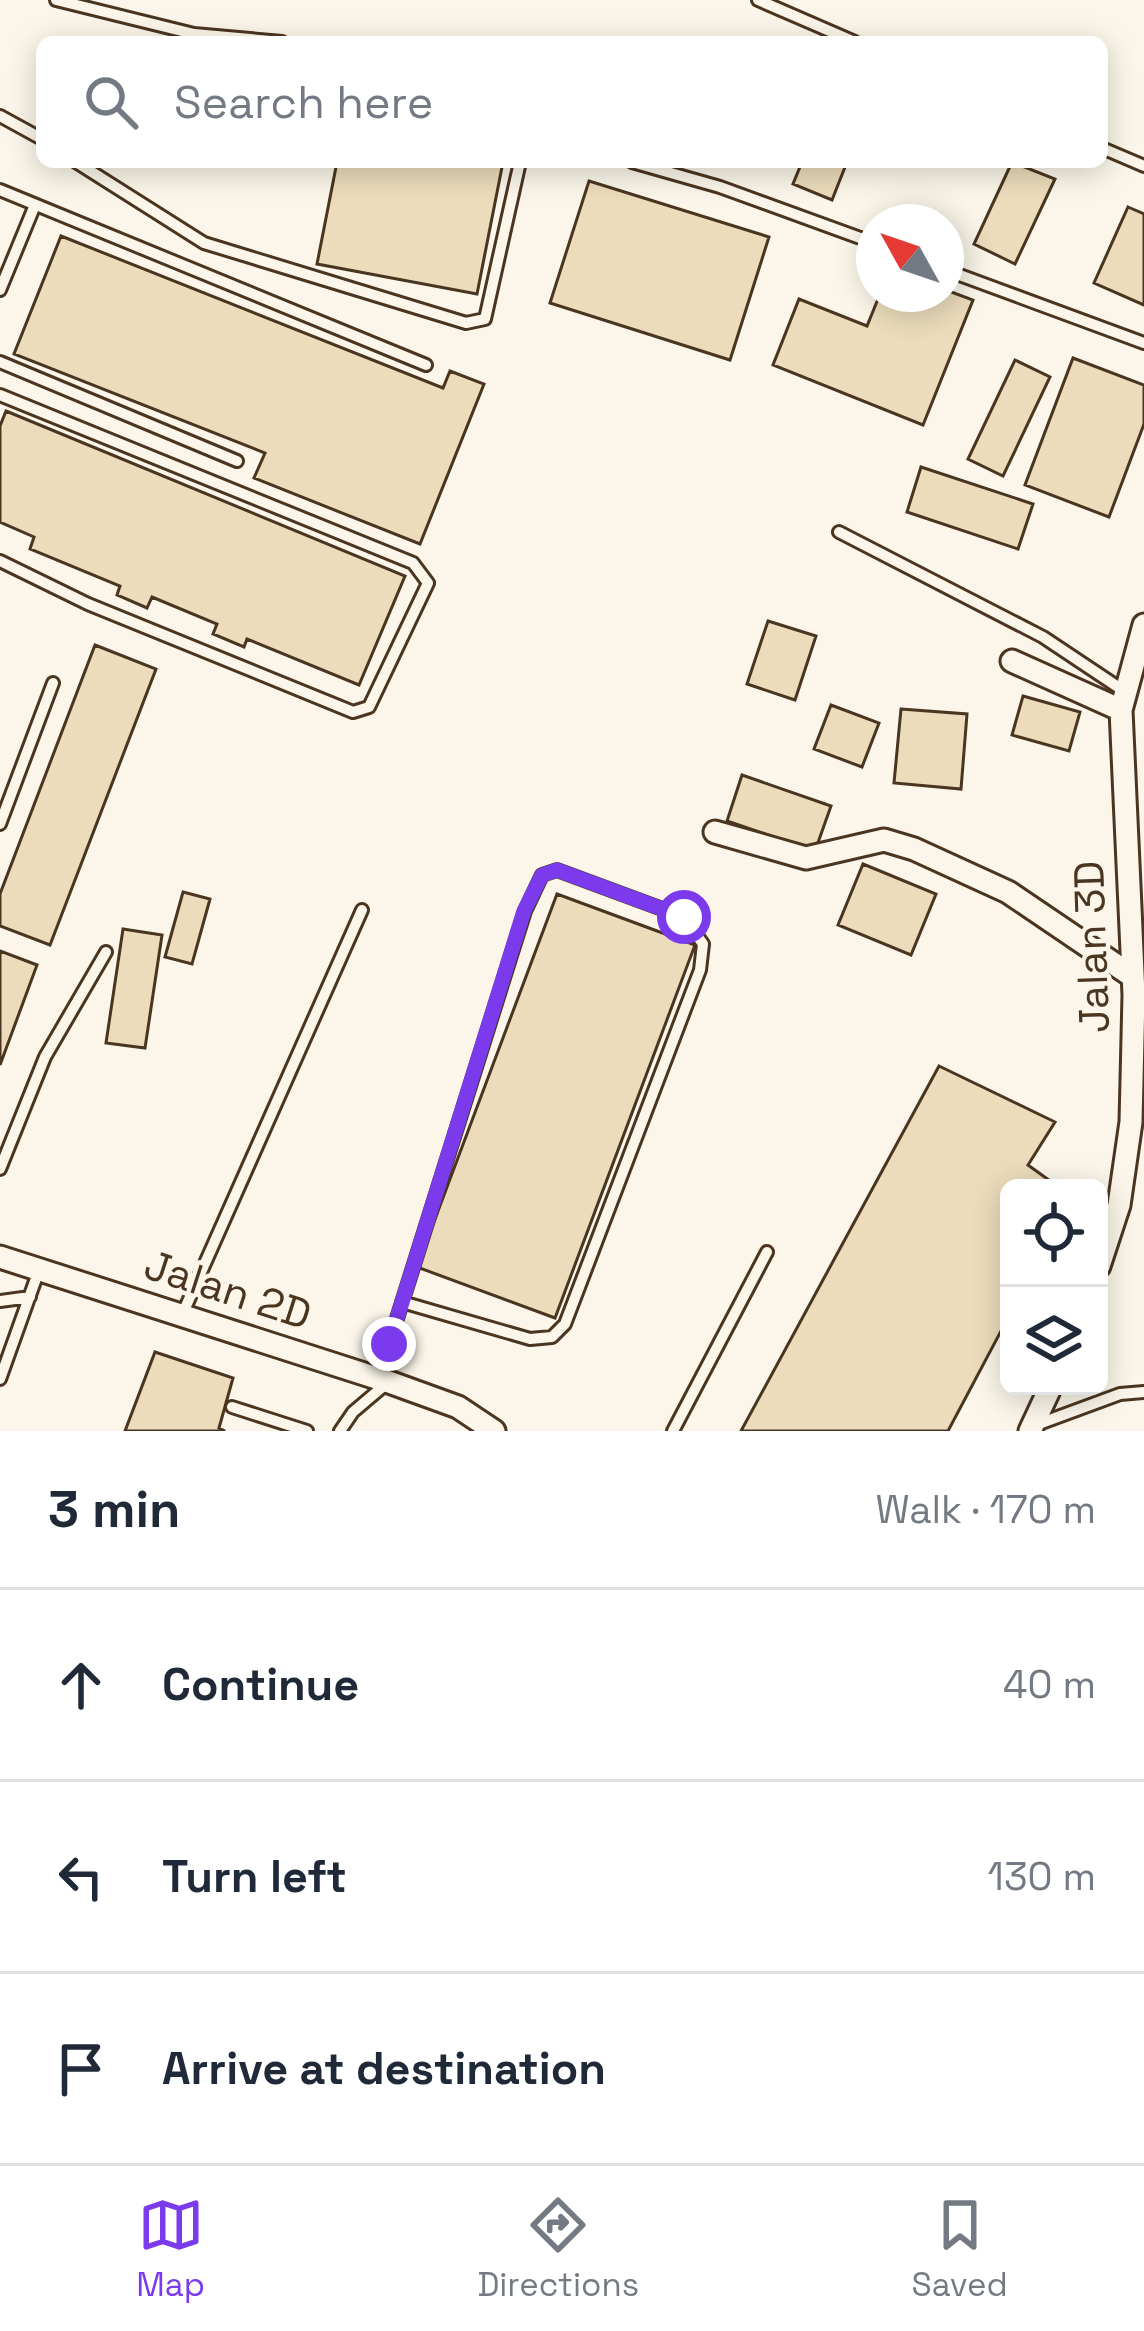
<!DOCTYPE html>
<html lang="en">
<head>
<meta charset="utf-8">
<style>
	:root { --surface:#fff; --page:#f2f2f3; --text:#1f2937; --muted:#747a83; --line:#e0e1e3; --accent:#7c3aed }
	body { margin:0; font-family:"Space Grotesk",sans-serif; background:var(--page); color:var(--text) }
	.controls { position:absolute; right:36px; bottom:36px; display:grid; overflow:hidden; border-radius:18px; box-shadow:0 6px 30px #0003 }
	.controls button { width:108px; height:108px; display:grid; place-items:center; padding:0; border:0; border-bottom:3px solid var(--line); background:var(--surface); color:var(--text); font:60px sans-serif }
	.compass { position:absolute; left:856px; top:204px; width:108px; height:108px; border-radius:50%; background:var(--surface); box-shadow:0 6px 30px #0003; rotate:310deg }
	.stop { position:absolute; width:36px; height:36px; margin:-27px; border:9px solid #7c3aed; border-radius:50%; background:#fff }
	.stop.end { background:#7c3aed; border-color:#fff; box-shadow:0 3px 12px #0008 }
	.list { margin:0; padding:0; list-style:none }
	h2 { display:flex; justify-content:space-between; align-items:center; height:156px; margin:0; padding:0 48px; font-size:51px }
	h2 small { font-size:39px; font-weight:400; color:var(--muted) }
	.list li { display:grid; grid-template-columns:78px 1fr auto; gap:36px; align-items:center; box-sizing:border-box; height:192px; padding:0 48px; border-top:3px solid var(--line) }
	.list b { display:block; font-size:45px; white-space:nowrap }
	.list em { font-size:39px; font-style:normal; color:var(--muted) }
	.icon { flex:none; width:66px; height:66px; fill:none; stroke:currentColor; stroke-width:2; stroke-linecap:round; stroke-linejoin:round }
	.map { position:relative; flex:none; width:1144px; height:1431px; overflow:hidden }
	.search { position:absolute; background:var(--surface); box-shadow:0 6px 30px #0003; left:36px; right:36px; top:36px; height:132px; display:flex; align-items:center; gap:30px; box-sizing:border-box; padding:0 42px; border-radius:18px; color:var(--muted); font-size:45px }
	.sheet { height:732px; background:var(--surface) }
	nav { display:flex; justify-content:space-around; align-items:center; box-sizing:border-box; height:168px; border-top:3px solid var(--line); background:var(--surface); font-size:33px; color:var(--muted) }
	nav a { display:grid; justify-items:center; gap:6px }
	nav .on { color:var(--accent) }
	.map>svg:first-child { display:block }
</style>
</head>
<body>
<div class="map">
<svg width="1144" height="1431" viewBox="0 0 1144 1431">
	<rect width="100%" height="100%" fill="#fbf6e9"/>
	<!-- building -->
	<path fill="#ecdcbc" stroke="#4a3520" stroke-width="3" d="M337,162H503L477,294L317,264Z
		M802,162H847L832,200L793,184Z
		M1012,162L1055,179L1015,264L974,244Z
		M589,181L769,237L730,360L550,303Z
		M1128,207L1144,214V305L1094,283Z
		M61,236L443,388L450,371L484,384L420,544L254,478L265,453L14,354Z
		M946,290L973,300L923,425L773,365L799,299L867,326L880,294H946Z
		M1073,358L1144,385V424L1109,517L1025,485Z
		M1015,360L1050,377L1003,476L968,459Z
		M6,411L405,576L359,685L247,639L244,647L213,634L217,624L152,597L147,608L117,595L120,586L30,549L34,537L0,522V426Z
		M921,467L1033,504L1018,549L907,512Z
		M768,621L816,636L795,700L747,684Z
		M95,645L156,669L50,945L0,926V894Z
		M1023,696L1080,712L1069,751L1012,735Z
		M831,705L879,723L862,767L814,749Z
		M901,709L967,714L961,789L894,783Z
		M742,775L831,806L815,851L727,821Z
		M863,864L936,894L911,955L838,925Z
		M183,892L210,899L192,964L165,957Z
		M557,894L695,945L555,1318L417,1267Z
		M123,929L162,935L145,1048L106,1043Z
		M0,951L37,965L0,1065Z
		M939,1066L1055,1122L1028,1165L1053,1183L1051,1188H1009V1316L948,1431H741Z
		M155,1352L233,1378L219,1428L225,1431H125Z"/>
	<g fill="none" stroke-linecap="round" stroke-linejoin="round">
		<defs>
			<path id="service" d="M56,0L194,34L282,42
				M758,0L855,42
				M0,116L42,139
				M1102,148L1144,166
				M76,162L204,243L466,323L485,319L520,162
				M632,162L720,187L874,243
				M0,190L426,365
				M946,270L1144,343
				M0,290L35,205
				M0,362L237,461
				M0,395L413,563L428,583L369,707L353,712L88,604L0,561
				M839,532L1043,637L1124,691
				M0,824L53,683
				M0,1169L45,1057L106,952
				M0,1301L30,1297
				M182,1315L362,910
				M379,1378L389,1344L525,911L542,875L557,870L684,917L703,944L700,970L565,1324L552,1337L530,1339L402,1302
				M0,1379L39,1270
				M232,1407L307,1431
				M1036,1425L1120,1394L1144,1392
				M340,1431L353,1412L386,1384
				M673,1431L767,1252"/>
			<path id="minor" d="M1012,661L1121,710
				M715,832L806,858L884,840L914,849L1008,892L1132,976
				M0,1257L389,1382L458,1407L494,1431
				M1099,1266L1119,1205L1131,1122L1134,995L1121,710L1144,625
				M1030,1431L1051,1386"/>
		</defs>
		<!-- service casing -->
		<use href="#service" stroke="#4a3520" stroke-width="16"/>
		<!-- minor casing -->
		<use href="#minor" stroke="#4a3520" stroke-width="27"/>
		<!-- service -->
		<use href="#service" stroke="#fbf6e9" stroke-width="10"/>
		<!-- minor -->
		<use href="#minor" stroke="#fbf6e9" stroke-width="21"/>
	</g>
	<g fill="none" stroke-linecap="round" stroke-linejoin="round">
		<!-- route -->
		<path stroke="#7c3aed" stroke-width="15" d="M389,1344L524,911L542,875L557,870L684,917"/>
	</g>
	<g text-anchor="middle" stroke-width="9" stroke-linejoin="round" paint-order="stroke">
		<!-- street labels -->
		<g font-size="42" fill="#4a3520" stroke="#fbf6e9">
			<text transform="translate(1091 947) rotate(-92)" y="15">Jalan 3D</text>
			<text transform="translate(228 1289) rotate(18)" y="15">Jalan 2D</text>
		</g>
	</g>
</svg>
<div class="controls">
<button><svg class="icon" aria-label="locate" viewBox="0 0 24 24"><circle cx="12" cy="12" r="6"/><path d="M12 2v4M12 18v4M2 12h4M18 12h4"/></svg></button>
<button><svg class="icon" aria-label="layers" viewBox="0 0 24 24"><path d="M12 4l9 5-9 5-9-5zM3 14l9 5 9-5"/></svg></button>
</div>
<svg class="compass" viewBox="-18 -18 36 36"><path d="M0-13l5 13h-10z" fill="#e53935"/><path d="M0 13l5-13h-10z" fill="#747a83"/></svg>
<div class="stop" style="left:684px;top:917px"></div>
<div class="stop end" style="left:389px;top:1344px"></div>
<div class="search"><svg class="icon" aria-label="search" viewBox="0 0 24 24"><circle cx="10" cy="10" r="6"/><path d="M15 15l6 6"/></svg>Search here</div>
</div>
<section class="sheet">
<h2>3 min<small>Walk · 170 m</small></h2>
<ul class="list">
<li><svg class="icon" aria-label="ahead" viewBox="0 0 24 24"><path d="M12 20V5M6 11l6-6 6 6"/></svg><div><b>Continue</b></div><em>40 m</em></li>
<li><svg class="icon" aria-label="left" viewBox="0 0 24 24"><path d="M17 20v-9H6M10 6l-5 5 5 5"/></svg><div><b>Turn left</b></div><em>130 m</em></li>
<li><svg class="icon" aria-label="arrive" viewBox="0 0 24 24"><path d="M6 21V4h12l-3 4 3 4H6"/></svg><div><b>Arrive at destination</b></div></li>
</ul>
</section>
<nav>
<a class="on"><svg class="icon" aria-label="map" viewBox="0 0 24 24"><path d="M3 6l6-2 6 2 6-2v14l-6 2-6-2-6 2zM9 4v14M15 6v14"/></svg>Map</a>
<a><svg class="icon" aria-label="directions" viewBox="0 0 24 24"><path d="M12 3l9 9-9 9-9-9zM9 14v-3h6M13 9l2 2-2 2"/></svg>Directions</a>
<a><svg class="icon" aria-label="saved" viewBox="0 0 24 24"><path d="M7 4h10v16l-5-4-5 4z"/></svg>Saved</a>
</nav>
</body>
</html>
